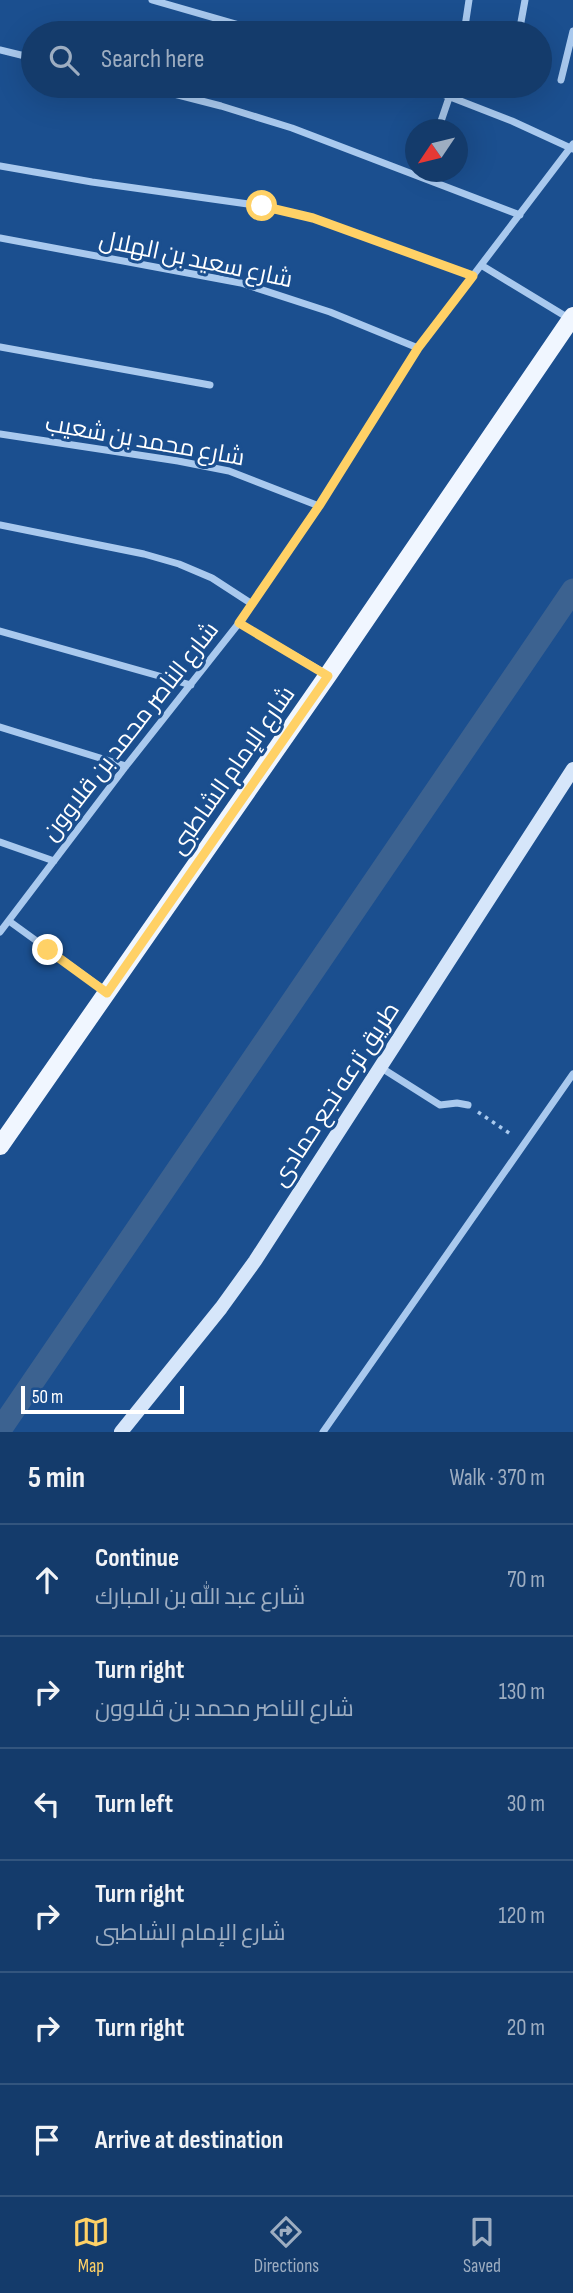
<!DOCTYPE html>
<html lang="en">
<head>
<meta charset="utf-8">
<style>
	:root { --surface:#143b6b; --page:#1d4271; --text:#f1f3f6; --muted:#9dadc1; --line:#33557e; --accent:#ffd166 }
	body { margin:0; font-family:"Sofia Sans Condensed",Cairo,sans-serif; background:var(--page); color:var(--text) }
	.compass { position:absolute; left:405px; top:119px; width:63px; height:63px; border-radius:50%; background:var(--surface); box-shadow:0 7px 28px #0002; rotate:235deg }
	.scale { position:absolute; left:21px; bottom:18px; width:163px; box-sizing:border-box; padding-left:7px; border:4px solid #fff; border-top:0; font-size:19px; line-height:24px; white-space:nowrap; color:#fff; -webkit-text-stroke:5px #1b4f8f; paint-order:stroke }
	.stop { position:absolute; width:21px; height:21px; margin:-16px; border:5px solid #ffd166; border-radius:50%; background:#fff }
	.stop.end { background:#ffd166; border-color:#fff; box-shadow:0 2px 7px #0008 }
	.list { margin:0; padding:0; list-style:none }
	h2 { display:flex; justify-content:space-between; align-items:center; height:91px; margin:0; padding:0 28px; font-size:30px }
	h2 small { font-size:23px; font-weight:400; color:var(--muted) }
	.list li { display:grid; grid-template-columns:46px 1fr auto; gap:21px; align-items:center; box-sizing:border-box; height:112px; padding:0 28px; border-top:2px solid var(--line) }
	.list b { display:block; font-size:26px; white-space:nowrap }
	.list p { margin:0; font-size:23px; white-space:nowrap; color:var(--muted) }
	.list em { font-size:23px; font-style:normal; color:var(--muted) }
	.icon { flex:none; width:38px; height:38px; fill:none; stroke:currentColor; stroke-width:2; stroke-linecap:round; stroke-linejoin:round }
	.map { position:relative; flex:none; width:573px; height:1432px; overflow:hidden }
	.search { position:absolute; background:var(--surface); box-shadow:0 7px 28px #0002; left:21px; right:21px; top:21px; height:77px; display:flex; align-items:center; gap:18px; box-sizing:border-box; padding:0 24px; border-radius:38px; color:var(--muted); font-size:26px }
	.sheet { height:763px; background:var(--surface) }
	nav { display:flex; justify-content:space-around; align-items:center; box-sizing:border-box; height:98px; border-top:2px solid var(--line); background:var(--surface); font-size:19px; color:var(--muted) }
	nav a { display:grid; justify-items:center; gap:4px }
	nav .on { color:var(--accent) }
	.map>svg:first-child { display:block }
</style>
</head>
<body>
<div class="map">
<svg width="573" height="1432" viewBox="0 0 573 1432">
	<rect width="100%" height="100%" fill="#1b4f8f"/>
	<g fill="none" stroke-linecap="round" stroke-linejoin="round">
		<!-- canal -->
		<path stroke="#3c6290" stroke-width="23" d="M0,1430L573,590"/>
		<!-- path -->
		<path stroke="#a9c9ee" stroke-width="3.5" stroke-dasharray="3.5 5" stroke-linecap="butt" d="M478,1112L512,1135"/>
		<!-- street -->
		<path stroke="#a9c9ee" stroke-width="7" d="M152,0L267,33
			M464,33L469,0
			M519,33L525,0
			M0,50L33,58
			M561,80L573,31
			M143,86L221,106L292,128L520,215
			M422,86L512,121L573,149
			M438,130L453,86
			M0,166L92,182L262,206L313,218L473,276
			M0,238L241,283L330,312L418,348
			M481,265L570,319
			M0,347L210,385
			M0,434L178,461L229,471L319,506
			M0,525L144,554L179,564L212,578L252,604
			M239,623L328,675
			M0,631L191,685
			M0,727L126,766
			M0,842L54,861
			M9,921L107,992
			M0,932L126,766L239,623L319,506L418,348L573,144
			M380,1067L440,1105L457,1103L468,1105
			M323,1432L573,1074"/>
		<!-- secondary -->
		<path stroke="#d6e6fa" stroke-width="14" d="M121,1432L221,1308L255,1261L573,769"/>
		<!-- primary -->
		<path stroke="#f0f6ff" stroke-width="18" d="M0,1146L328,675L573,316"/>
	</g>
	<g fill="none" stroke-linecap="round" stroke-linejoin="round">
		<!-- route -->
		<path stroke="#ffd166" stroke-width="9" d="M48,950L107,993L328,676L239,623L319,506L418,348L473,276L313,218L262,206"/>
	</g>
	<g text-anchor="middle" stroke-width="6" stroke-linejoin="round" paint-order="stroke">
		<!-- street labels -->
		<g font-size="24" fill="#fff" stroke="#1b4f8f">
			<text transform="translate(196 259) rotate(12)" y="8">شارع سعيد بن الهلال</text>
			<text transform="translate(145 440) rotate(10)" y="8">شارع محمد بن شعيب</text>
			<text transform="translate(130 731) rotate(-52)" y="8">شارع الناصر محمد بن قلاوون</text>
			<text transform="translate(232 770) rotate(-55)" y="8">شارع الإمام الشاطبى</text>
			<text transform="translate(335 1094) rotate(-57)" y="8">طريق ترعه نجع حمادى</text>
		</g>
	</g>
</svg>
<svg class="compass" viewBox="-18 -18 36 36"><path d="M0-13l5 13h-10z" fill="#e53935"/><path d="M0 13l5-13h-10z" fill="#9dadc1"/></svg>
<div class="scale">50 m</div>
<div class="stop" style="left:262px;top:206px"></div>
<div class="stop end" style="left:48px;top:950px"></div>
<div class="search"><svg class="icon" aria-label="search" viewBox="0 0 24 24"><circle cx="10" cy="10" r="6"/><path d="M15 15l6 6"/></svg>Search here</div>
</div>
<section class="sheet">
<h2>5 min<small>Walk · 370 m</small></h2>
<ul class="list">
<li><svg class="icon" aria-label="ahead" viewBox="0 0 24 24"><path d="M12 20V5M6 11l6-6 6 6"/></svg><div><b>Continue</b><p>شارع عبد الله بن المبارك</p></div><em>70 m</em></li>
<li><svg class="icon" aria-label="right" viewBox="0 0 24 24"><path d="M7 20v-9h11M14 6l5 5-5 5"/></svg><div><b>Turn right</b><p>شارع الناصر محمد بن قلاوون</p></div><em>130 m</em></li>
<li><svg class="icon" aria-label="left" viewBox="0 0 24 24"><path d="M17 20v-9H6M10 6l-5 5 5 5"/></svg><div><b>Turn left</b></div><em>30 m</em></li>
<li><svg class="icon" aria-label="right" viewBox="0 0 24 24"><path d="M7 20v-9h11M14 6l5 5-5 5"/></svg><div><b>Turn right</b><p>شارع الإمام الشاطبى</p></div><em>120 m</em></li>
<li><svg class="icon" aria-label="right" viewBox="0 0 24 24"><path d="M7 20v-9h11M14 6l5 5-5 5"/></svg><div><b>Turn right</b></div><em>20 m</em></li>
<li><svg class="icon" aria-label="arrive" viewBox="0 0 24 24"><path d="M6 21V4h12l-3 4 3 4H6"/></svg><div><b>Arrive at destination</b></div></li>
</ul>
</section>
<nav>
<a class="on"><svg class="icon" aria-label="map" viewBox="0 0 24 24"><path d="M3 6l6-2 6 2 6-2v14l-6 2-6-2-6 2zM9 4v14M15 6v14"/></svg>Map</a>
<a><svg class="icon" aria-label="directions" viewBox="0 0 24 24"><path d="M12 3l9 9-9 9-9-9zM9 14v-3h6M13 9l2 2-2 2"/></svg>Directions</a>
<a><svg class="icon" aria-label="saved" viewBox="0 0 24 24"><path d="M7 4h10v16l-5-4-5 4z"/></svg>Saved</a>
</nav>
</body>
</html>
